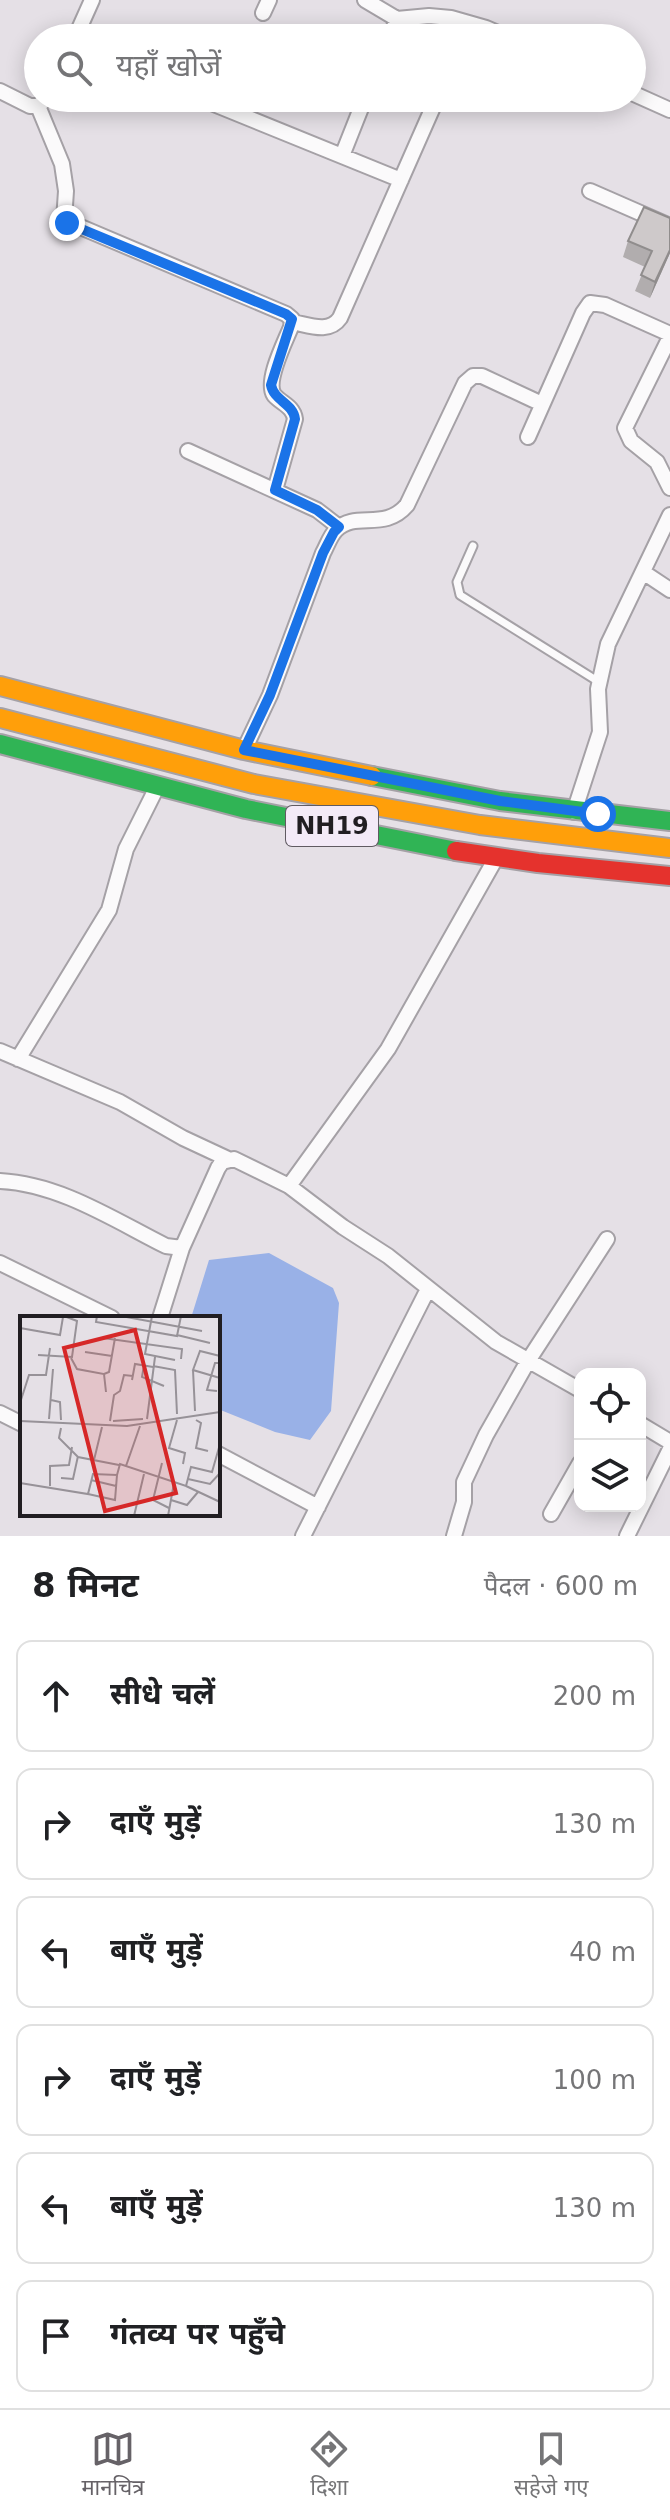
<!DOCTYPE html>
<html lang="hi">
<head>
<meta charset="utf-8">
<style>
	:root { --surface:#fff; --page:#f6f6f6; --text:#202124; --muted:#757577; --line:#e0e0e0; --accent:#666267 }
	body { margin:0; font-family:"DejaVu Sans","Noto Sans Devanagari",sans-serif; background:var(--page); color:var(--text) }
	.controls { position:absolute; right:24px; bottom:24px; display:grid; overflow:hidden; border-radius:16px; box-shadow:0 4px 20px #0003 }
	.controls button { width:72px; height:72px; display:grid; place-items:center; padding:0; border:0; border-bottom:2px solid var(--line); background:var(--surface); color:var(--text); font:40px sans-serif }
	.stop { position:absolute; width:24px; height:24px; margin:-18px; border:6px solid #1a73e8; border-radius:50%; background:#fff }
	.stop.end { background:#1a73e8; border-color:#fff; box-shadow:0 2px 8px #0008 }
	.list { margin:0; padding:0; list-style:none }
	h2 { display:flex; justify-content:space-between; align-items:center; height:104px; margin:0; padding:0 32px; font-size:34px }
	h2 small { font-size:26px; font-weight:400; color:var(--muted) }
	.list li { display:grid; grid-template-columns:52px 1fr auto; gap:24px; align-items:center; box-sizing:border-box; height:112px; margin:0 16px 16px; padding:0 16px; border:2px solid var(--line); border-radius:16px }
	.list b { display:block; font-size:30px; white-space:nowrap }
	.list em { font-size:26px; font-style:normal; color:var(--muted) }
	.icon { flex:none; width:44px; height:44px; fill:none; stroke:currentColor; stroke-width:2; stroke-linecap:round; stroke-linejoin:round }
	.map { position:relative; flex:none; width:670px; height:1536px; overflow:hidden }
	.search { position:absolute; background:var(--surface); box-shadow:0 4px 20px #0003; left:24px; right:24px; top:24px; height:88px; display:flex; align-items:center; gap:20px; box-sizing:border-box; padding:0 28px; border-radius:44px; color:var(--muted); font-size:30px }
	.sheet { height:872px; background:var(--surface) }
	nav { display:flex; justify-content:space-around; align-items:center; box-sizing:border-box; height:112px; border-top:2px solid var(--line); background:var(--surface); font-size:22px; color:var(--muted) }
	nav a { display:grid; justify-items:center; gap:4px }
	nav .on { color:var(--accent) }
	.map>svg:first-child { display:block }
</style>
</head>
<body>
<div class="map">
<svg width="670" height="1536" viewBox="0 0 670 1536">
	<rect width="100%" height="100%" fill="#e5e0e6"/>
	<!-- water -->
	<path fill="#99b1e7" d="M269,1253L333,1288L339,1303L331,1411L310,1440L275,1432L218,1409V1318H191L209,1260Z"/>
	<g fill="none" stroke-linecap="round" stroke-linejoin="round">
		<defs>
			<path id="lane" d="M473,546L457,582L460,595L599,682"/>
			<path id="street" d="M365,0L397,19L429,16L451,18L486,28L509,38
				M263,13L269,0
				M75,38L92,0
				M390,38L397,19
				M462,38L469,23
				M0,91L30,106H38L47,98
				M632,93L670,110
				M199,98L401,180
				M38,106L62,164L66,191L64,220L286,314L292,319L291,327C285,342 265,381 274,395C282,404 293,406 295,419L275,490
				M342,156L365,98
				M590,191L670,226
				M292,322C309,325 329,334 340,318L437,98
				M670,337L625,428L631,441L657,462L670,488
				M528,437L583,313L590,303L605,305L670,334
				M188,451L317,510L339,527
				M643,572L670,590
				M244,750L270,695L323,553C327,546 330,536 336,530C356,510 384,532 407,505L465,383L473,376H482L542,404
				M574,812L600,732L598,689L608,644L670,515
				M0,1051L120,1102L183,1138L228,1159
				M18,1059L109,910L126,849L157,787
				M0,1181C60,1184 114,1220 166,1246L182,1248L218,1168L222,1162L234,1159L289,1186L343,1227L388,1256L496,1342L580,1390
				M289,1186L388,1049L496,858
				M0,1263L112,1318
				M160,1318L182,1248
				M0,1413L22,1424
				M640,1424L670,1442
				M218,1454L318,1507
				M551,1514L580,1463
				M303,1536L428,1289
				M454,1536L464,1502V1482L486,1435L528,1361L607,1239
				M627,1536L670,1449"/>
			<path id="fast" d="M0,744L246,809L456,851
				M372,776L500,801L670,821"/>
			<path id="slow" d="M0,686L244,750L372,776
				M0,718L254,784L480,825L670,848"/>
			<path id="jam" d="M456,851L538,863L670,876"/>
		</defs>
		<!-- lane casing -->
		<use href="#lane" stroke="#a5a1a6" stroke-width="11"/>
		<!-- street casing -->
		<use href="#street" stroke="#a5a1a6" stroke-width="18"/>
		<!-- fast casing -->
		<use href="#fast" stroke="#a5a1a6" stroke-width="22"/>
		<!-- slow casing -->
		<use href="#slow" stroke="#a5a1a6" stroke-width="22"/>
		<!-- jam casing -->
		<use href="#jam" stroke="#a5a1a6" stroke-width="22"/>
		<!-- lane -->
		<use href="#lane" stroke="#fbfafb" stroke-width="7"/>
		<!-- street -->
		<use href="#street" stroke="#fbfafb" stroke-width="14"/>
		<!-- fast -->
		<use href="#fast" stroke="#30b455" stroke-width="18"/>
		<!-- slow -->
		<use href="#slow" stroke="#ff9f0a" stroke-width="18"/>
		<!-- jam -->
		<use href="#jam" stroke="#e5322d" stroke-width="18"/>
	</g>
	<!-- wall -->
	<path fill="#b1adae" d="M670,218V253L650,298L635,291L645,267L623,257L628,241Z"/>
	<!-- shaded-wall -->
	<path fill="#908d8d" d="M670,250V253L650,298L655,282Z"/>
	<!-- building -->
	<path fill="#cec9ca" stroke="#908d8d" stroke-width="2" d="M644,207L670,218V250L655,282L641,275L652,251L628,241Z"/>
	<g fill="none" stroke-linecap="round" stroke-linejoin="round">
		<!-- route -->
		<path stroke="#1a73e8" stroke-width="10" d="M67,223L286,314L292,319L271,385C274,401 293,403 295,419L275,490L317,510L339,527L334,532L323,553L270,695L244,750L500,801L598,814"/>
	</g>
	<g text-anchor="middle" stroke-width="8" stroke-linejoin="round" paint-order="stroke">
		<!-- shield labels -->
		<rect fill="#f3eaf7" stroke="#605b62" stroke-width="2" x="286" y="806" width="92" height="40" rx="6"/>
		<g font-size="24" font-weight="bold" fill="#211e22">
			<text x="332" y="834">NH19</text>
		</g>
	</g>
	<!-- overview -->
	<g transform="translate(20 1316)">
		<rect width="200" height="200" fill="#e5e0e6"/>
		<path fill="none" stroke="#979298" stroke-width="2" d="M77,0L76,6L157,20L161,0M101,0L182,15M132,0L125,38L155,44M0,12L40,19L43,1M157,19L190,27M83,22L162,33L161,43M65,36L92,40M18,39L52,41L57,5L44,0M51,42L57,53L84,58L86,76M124,49L122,61L144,70M133,50L155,54L157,98M173,54L175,95M84,58L89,56L95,22M200,62L173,54L180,35L200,40M112,64L115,48L133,51M197,75L187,74L195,47H200M31,84L40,86L41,104M0,87L9,59H26L30,32M29,103L33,53M127,103L135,41M157,104L149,132L165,137L163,148M176,104L181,107L176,132L188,135M0,105L107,110L200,96M90,105L94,79L100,75L104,59L113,60M93,105L123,103M41,112L39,122L58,141L99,149M74,144L82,111M142,147L133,184L149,192M106,150L120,110M41,162L53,163L58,140M168,163L190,168L200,157M71,164L96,170M0,167L68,178L73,158L97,159L100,148L166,170L171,151L192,156L200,128M30,170V150L49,149L52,131M166,170L200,186M68,178L95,184L97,159M151,184L167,189L178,176M114,200L124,158M148,200L154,167"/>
		<path fill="#d62828" fill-opacity="0.15" stroke="#d62828" stroke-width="4" d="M115,14L156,177L85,195L44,32Z"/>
		<rect width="200" height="200" fill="none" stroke="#211e22" stroke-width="4"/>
	</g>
</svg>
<div class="controls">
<button><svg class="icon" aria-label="locate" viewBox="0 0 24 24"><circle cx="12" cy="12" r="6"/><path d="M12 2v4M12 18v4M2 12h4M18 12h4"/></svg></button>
<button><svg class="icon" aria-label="layers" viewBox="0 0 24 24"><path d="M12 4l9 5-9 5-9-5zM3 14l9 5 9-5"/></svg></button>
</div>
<div class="stop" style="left:598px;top:814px"></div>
<div class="stop end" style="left:67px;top:223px"></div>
<div class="search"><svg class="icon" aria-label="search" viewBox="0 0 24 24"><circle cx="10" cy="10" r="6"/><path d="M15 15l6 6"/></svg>यहाँ खोजें</div>
</div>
<section class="sheet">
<h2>8 मिनट<small>पैदल · 600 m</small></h2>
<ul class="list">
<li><svg class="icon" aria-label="ahead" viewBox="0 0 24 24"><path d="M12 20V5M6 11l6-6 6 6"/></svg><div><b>सीधे चलें</b></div><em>200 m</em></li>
<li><svg class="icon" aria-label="right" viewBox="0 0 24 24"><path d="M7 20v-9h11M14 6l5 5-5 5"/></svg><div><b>दाएँ मुड़ें</b></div><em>130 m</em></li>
<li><svg class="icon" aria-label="left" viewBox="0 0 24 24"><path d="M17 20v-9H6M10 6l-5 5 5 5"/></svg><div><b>बाएँ मुड़ें</b></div><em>40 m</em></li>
<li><svg class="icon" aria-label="right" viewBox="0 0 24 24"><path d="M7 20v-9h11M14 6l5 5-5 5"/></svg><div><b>दाएँ मुड़ें</b></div><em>100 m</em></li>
<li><svg class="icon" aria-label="left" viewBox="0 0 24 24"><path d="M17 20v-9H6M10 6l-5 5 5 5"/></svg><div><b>बाएँ मुड़ें</b></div><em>130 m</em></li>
<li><svg class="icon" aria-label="arrive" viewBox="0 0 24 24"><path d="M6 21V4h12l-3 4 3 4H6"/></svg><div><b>गंतव्य पर पहुँचे</b></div></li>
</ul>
</section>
<nav>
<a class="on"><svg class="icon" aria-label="map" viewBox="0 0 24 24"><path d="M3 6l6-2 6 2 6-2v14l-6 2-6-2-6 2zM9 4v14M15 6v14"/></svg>मानचित्र</a>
<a><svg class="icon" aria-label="directions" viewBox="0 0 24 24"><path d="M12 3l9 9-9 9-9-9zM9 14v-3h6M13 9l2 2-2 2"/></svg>दिशा</a>
<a><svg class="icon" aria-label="saved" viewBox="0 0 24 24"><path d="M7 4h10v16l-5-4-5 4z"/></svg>सहेजे गए</a>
</nav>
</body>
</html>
